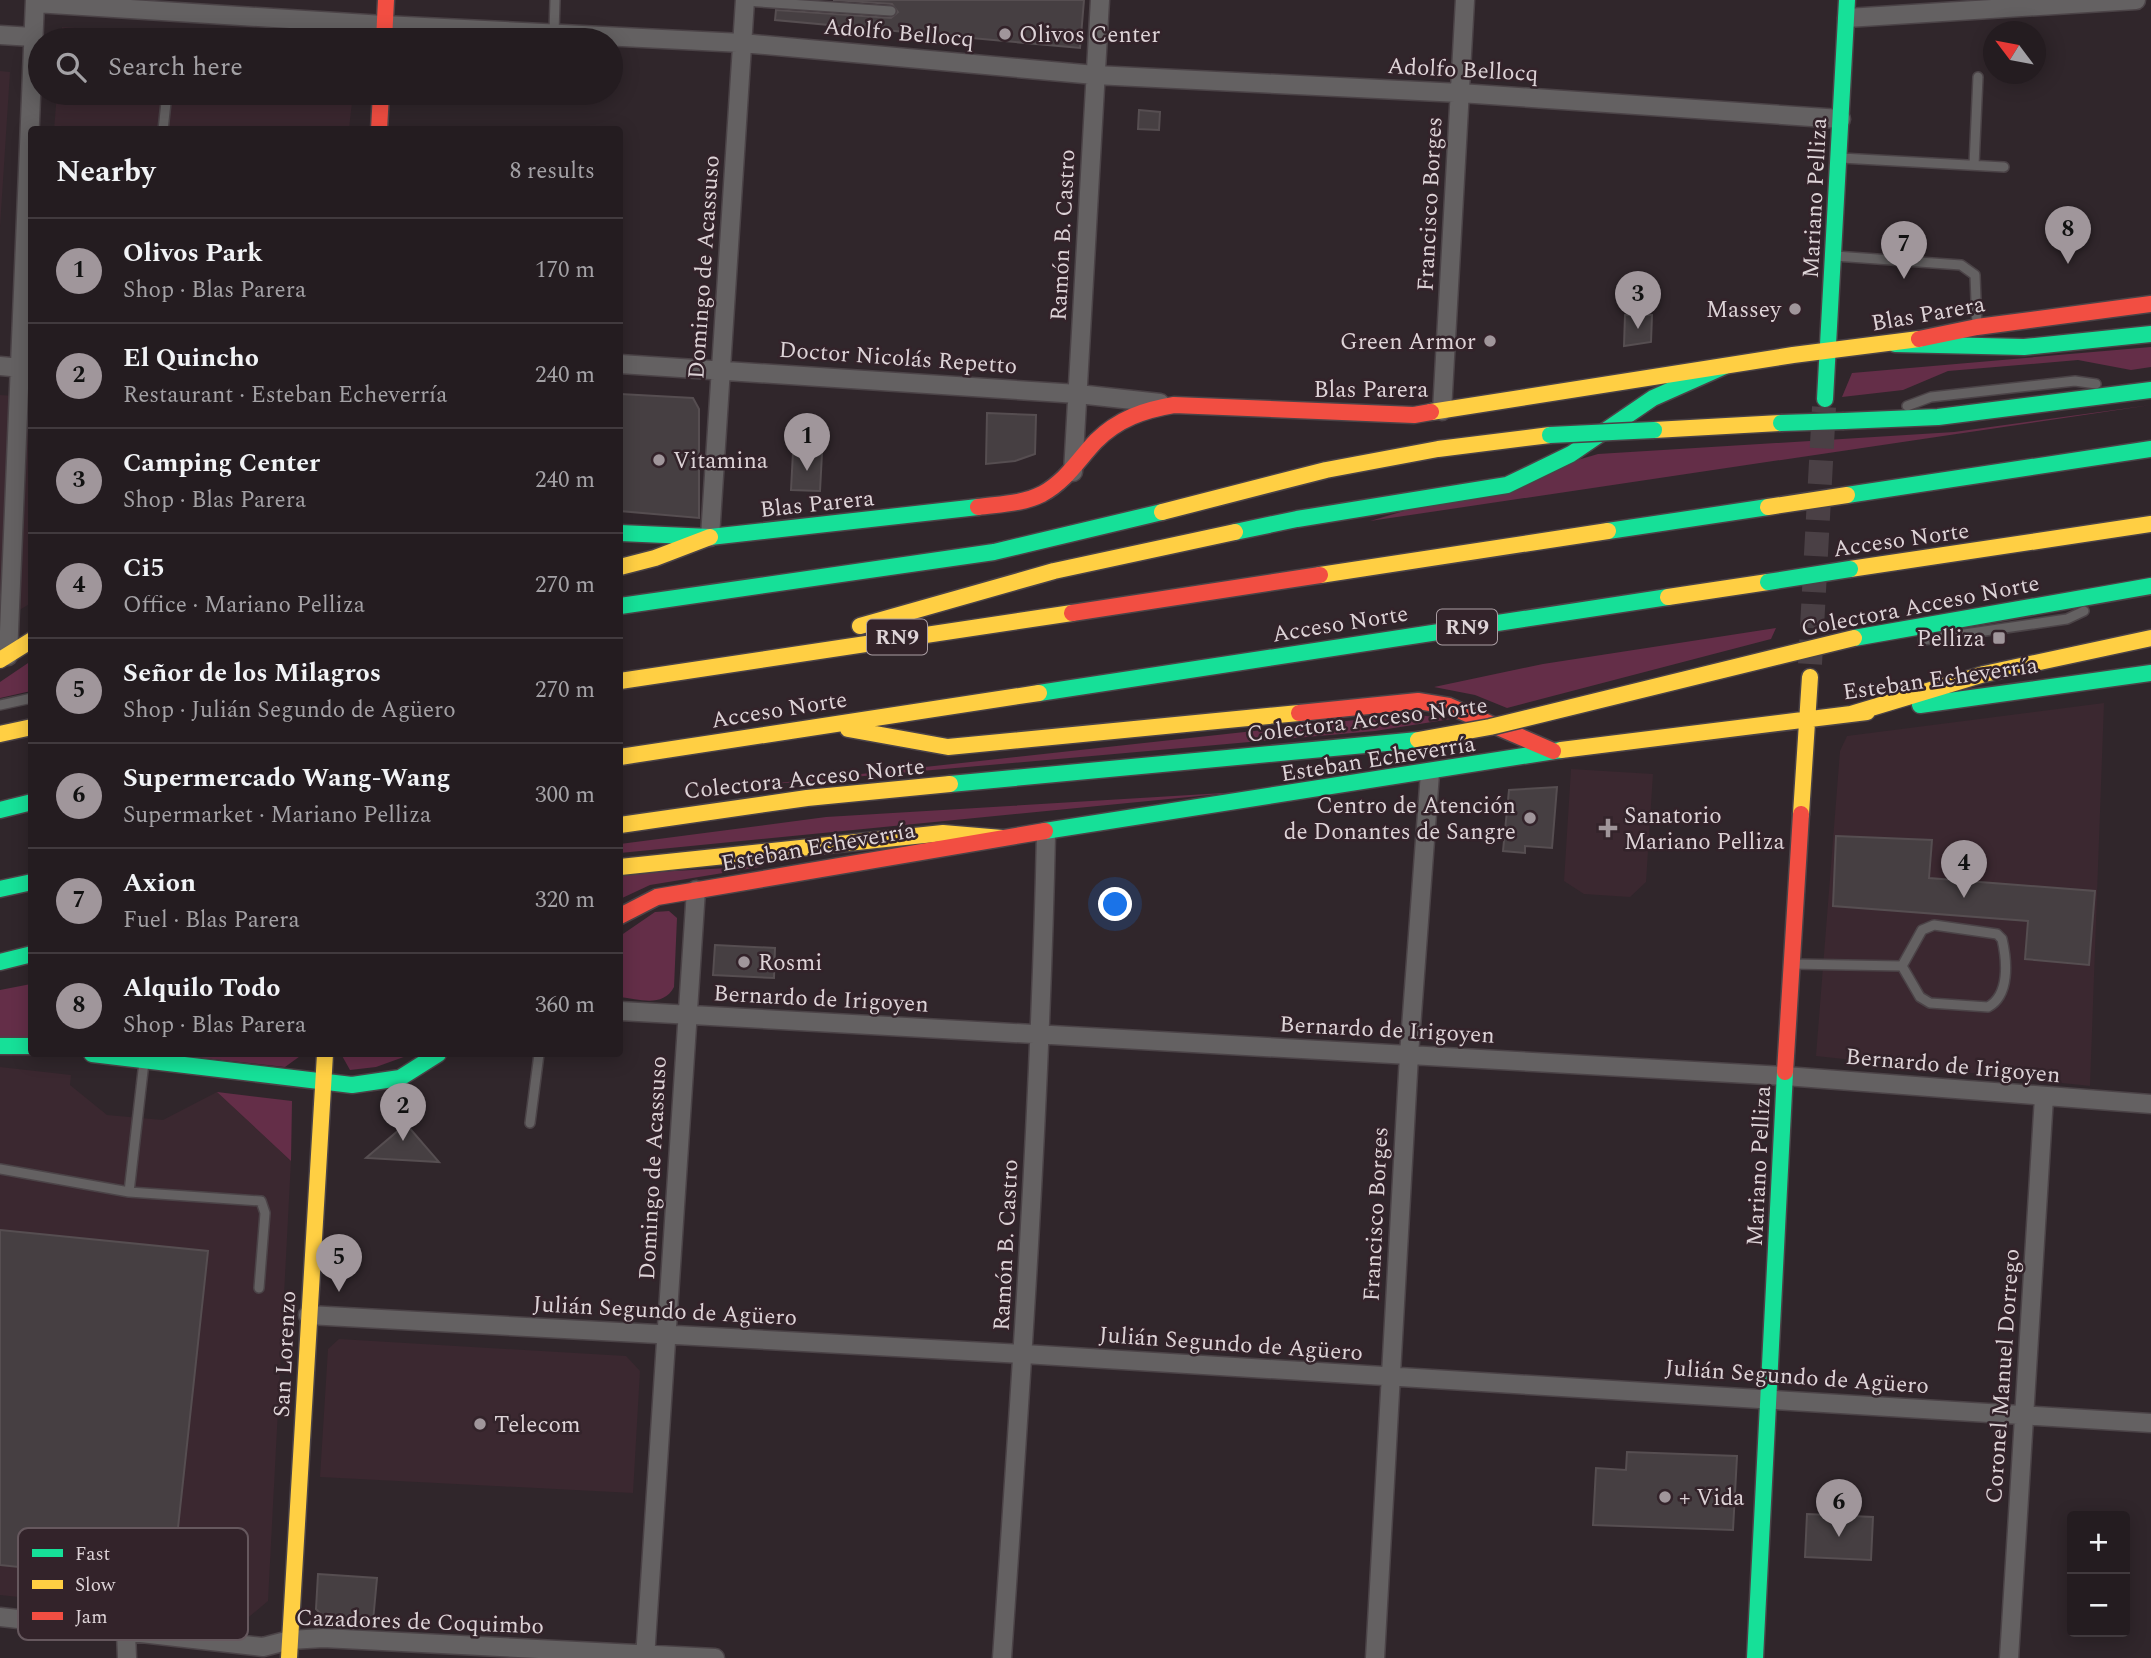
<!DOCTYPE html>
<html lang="en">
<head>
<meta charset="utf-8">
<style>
	:root { --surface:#241c20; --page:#30292d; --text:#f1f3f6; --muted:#a3a1a5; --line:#413a3e; --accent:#a0969b }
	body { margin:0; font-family:Spectral,serif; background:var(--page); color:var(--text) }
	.controls { position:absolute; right:21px; bottom:21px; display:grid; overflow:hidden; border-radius:7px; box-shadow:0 4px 18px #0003 }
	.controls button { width:63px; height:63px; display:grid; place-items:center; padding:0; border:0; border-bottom:2px solid var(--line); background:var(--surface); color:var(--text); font:35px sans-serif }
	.compass { position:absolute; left:1983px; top:21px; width:63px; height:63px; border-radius:50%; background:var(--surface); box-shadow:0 4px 18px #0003; rotate:302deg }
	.you { position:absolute; left:1116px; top:905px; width:24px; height:24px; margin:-18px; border:5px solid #fff; border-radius:50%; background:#1a73e8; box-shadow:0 0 0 10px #1a73e833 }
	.badge { display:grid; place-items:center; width:46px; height:46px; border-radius:50%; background:var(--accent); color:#111; font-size:23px; font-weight:700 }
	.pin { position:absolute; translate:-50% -58px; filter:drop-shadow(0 2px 4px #0008) }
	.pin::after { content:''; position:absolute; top:37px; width:24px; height:21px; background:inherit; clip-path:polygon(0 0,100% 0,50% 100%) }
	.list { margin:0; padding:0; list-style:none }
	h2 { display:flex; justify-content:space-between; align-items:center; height:91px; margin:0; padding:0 28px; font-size:30px }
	h2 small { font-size:23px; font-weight:400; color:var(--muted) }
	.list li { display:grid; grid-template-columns:46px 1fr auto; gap:21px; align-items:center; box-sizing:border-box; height:105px; padding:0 28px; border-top:2px solid var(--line) }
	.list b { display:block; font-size:26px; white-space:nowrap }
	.list p { margin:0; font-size:23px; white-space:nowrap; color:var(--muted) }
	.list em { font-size:23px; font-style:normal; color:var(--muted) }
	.icon { flex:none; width:38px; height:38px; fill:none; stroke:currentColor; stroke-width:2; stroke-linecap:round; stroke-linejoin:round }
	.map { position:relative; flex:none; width:2151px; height:1658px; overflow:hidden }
	.search { position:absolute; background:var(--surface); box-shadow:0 4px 18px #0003; left:28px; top:28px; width:595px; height:77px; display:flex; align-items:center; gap:18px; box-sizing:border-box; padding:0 24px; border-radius:38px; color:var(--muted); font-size:26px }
	.panel { position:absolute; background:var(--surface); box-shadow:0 4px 18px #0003; left:28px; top:126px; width:595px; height:931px; border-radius:7px }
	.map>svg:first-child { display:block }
</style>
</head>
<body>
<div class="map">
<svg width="2151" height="1658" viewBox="0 0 2151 1658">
	<rect width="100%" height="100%" fill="#30262b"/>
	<!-- built -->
	<path fill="#3b2830" d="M62,27L245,40H61Z
		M0,71L10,72L0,227Z
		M57,93H353L349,129L54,130Z
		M0,395L32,397L31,603L0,622Z
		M2104,703L2090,1086L1816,1056L1840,751L1847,736Z
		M1571,769L1653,774L1646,882L1630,897L1584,894L1564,881Z
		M0,1067L71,1075L70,1085L107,1115L163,1120L217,1092L291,1161L268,1601L244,1621L0,1595Z
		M339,1339L626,1356L640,1371L633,1493L320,1477L328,1349Z"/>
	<!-- green -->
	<path fill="#642e48" d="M2151,347V367L2131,370L2078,360L1948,371L1903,390L1842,397L1852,373Z
		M2151,405L1370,521L1598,454L1954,432Z
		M1776,628L1771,639L1507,708L1475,695L1434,687L1543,664Z
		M31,661V691L0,698V682Z
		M1410,714L1451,719L1375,731L751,786Z
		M1240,792L620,853V844L826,817Z
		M765,866L650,885L620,899V874Z
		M669,911L677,918L674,987C663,1008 639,999 620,997V936L655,912Z
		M31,984V1038H0V990Z
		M167,1054H303L285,1067Z
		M341,1054H412L376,1067L350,1070Z
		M217,1092L292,1101L291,1161Z"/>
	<!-- building -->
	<path fill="#463f42" stroke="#564e51" stroke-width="2" d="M833,0H1084L1080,48L775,20L776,10L891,18L898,12L892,4Z
		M1139,110L1160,112L1159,130L1138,129Z
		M1625,315H1652L1651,342L1624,346Z
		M620,394L693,398L699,409V518L620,511Z
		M987,413L1036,415L1035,454L1015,461L986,464Z
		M793,452L822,453L820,491L791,490Z
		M1557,787L1552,848L1525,846V853L1503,851L1509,790Z
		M1836,836L1932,840L1929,878L2095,891L2089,965L2025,959L2028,921L1833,906Z
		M715,945L775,948L774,978L713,975Z
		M406,1124L439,1162L366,1158Z
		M0,1230L208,1251L172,1583L0,1565Z
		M1627,1452L1737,1456L1733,1530L1593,1525L1596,1468L1626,1470Z
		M1807,1514L1873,1517L1871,1560L1805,1557Z
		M318,1574L377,1578L373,1621L326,1619L316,1609Z"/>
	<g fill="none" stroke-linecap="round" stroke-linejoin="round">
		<!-- secondary-tunnel -->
		<path stroke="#4a4045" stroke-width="24" stroke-dasharray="24 12" stroke-linecap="butt" d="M1810,664L1824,407"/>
		<defs>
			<path id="lane" d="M745,1L891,11
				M554,33L555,0
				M163,130L167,93
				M1841,158L2004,167
				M1974,165L1978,77
				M1835,256L1961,265L1975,275L1977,326
				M1907,406L1931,397L2075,381L2096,384
				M1923,640L2067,619L2084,611
				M0,705L32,698
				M1934,925L1997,934L2002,939C2007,961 2010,995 1988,1007L1930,1003L1920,997L1902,966L1922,930Z
				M1792,964L1902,966
				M530,1123L539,1054
				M0,1169L129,1192L144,1062
				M129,1192L261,1201L265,1213L259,1288"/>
			<path id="street" d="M35,3L384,25L742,43L1095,75L1460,93L1841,119
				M1847,18L2136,0
				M0,35L33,37
				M620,364L1078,394L1160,403
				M0,366L32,369
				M1442,411L1465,0
				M1073,472L1100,0
				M710,537L745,0
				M8,656L35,0
				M620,1011L1785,1076L2151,1104
				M308,1315L1024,1354L2151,1423
				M0,1617L263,1647L290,1640L323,1638L715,1658
				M126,1632L127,1658
				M645,1658L696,890
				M1002,1658C1021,1383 1040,1109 1046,834
				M1375,1658L1409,1055L1430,773
				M2009,1658L2044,1097"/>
			<path id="fast" d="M1895,344L2024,347L2151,334
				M1825,399L1847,0
				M1844,421L1938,417L2151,390
				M1847,495L2151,449
				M1608,531L1768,507
				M1235,532L1297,519L1507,485L1571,454L1653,398L1725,366
				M620,533L710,537L978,507
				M620,606L994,552L1162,512
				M1854,638L2151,586
				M1039,693L1668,597
				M1920,705L2151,673
				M950,784L1418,740
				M0,810L32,802
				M1045,831L1561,750
				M0,889L32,882
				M0,962L32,954
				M0,1046H32
				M92,1054L352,1085L400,1078L438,1054
				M1755,1658L1785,1072"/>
			<path id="slow" d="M1431,412L1793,355L1919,339
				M1654,430L1781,423
				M1162,512L1326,470L1438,449L1550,435
				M620,567L655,558L710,537
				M1850,569L2151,524
				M1320,575L1608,531
				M1668,597L1768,582
				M860,626L1054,571L1235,532
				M0,660L32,640
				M620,681L1072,613
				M1851,714L1984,674L2151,638
				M848,729L948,747L1299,713
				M0,734L32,727
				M1561,750L1867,712
				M620,757L1039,693
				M1801,814L1810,677
				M620,825L807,798L950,784
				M620,867L943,833L1002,838
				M289,1658L325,1054"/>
			<path id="jam" d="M384,40L386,0
				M379,130L381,93
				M1919,339L1977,327L2151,304
				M978,507C1000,504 1022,504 1042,494C1066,481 1078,460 1096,441C1118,419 1144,410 1174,405L1414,415L1431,412
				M1072,613L1320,575
				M1299,713L1418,701L1449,706L1553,751
				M620,916L657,897L1045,831
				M1785,1072L1801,814"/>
		</defs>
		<!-- lane casing -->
		<use href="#lane" stroke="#4b4347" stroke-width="12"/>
		<!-- street casing -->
		<use href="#street" stroke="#4b4347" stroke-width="21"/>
		<!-- fast casing -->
		<use href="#fast" stroke="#4b4347" stroke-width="19"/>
		<!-- slow casing -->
		<use href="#slow" stroke="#4b4347" stroke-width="19"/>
		<!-- jam casing -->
		<use href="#jam" stroke="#4b4347" stroke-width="19"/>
		<!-- lane -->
		<use href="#lane" stroke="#646162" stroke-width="9"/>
		<!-- street -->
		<use href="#street" stroke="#646162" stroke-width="18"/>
		<!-- fast -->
		<use href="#fast" stroke="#16e098" stroke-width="16"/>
		<!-- slow -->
		<use href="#slow" stroke="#ffcf43" stroke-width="16"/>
		<!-- jam -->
		<use href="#jam" stroke="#f24e42" stroke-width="16"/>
		<defs>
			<path id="fast-bridge" d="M1781,423L1844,421
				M1550,435L1654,430
				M1768,582L1850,569"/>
			<path id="slow-bridge" d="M1768,507L1847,495
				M1418,740L1490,727L1854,638"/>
		</defs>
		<!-- fast-bridge casing -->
		<use href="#fast-bridge" stroke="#4b4347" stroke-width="19" stroke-linecap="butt"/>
		<!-- slow-bridge casing -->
		<use href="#slow-bridge" stroke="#4b4347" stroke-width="19" stroke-linecap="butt"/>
		<!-- fast-bridge -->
		<use href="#fast-bridge" stroke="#16e098" stroke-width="16"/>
		<!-- slow-bridge -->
		<use href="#slow-bridge" stroke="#ffcf43" stroke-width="16"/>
	</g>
	<!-- markers -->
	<g fill="#a0969b" stroke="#33232a" stroke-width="2.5">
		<circle cx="1005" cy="34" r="7"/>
		<circle cx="1795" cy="309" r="7"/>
		<circle cx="1490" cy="341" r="7"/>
		<circle cx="659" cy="460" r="7"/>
		<rect x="1992" y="631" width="14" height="14" rx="3.5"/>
		<circle cx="1530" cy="818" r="7"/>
		<path d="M1604.5 817.5h7v7h7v7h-7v7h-7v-7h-7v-7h7z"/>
		<circle cx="744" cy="962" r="7"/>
		<circle cx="480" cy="1424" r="7"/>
		<circle cx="1665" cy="1497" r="7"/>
	</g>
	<g text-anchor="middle" stroke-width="5" stroke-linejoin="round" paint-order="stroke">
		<!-- shield labels -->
		<g fill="#33232a" stroke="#aa9ea3" stroke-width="2">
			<rect x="1437" y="609.5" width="60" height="35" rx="5"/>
			<rect x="867" y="619.5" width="60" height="35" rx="5"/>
		</g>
		<g font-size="21" font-weight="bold" fill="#ddd3d7">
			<text x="1467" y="634">RN9</text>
			<text x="897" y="644">RN9</text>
		</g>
		<!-- street labels -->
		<g font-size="23" fill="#ddd3d7" stroke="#33232a">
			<text transform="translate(899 32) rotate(5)" y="8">Adolfo Bellocq</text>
			<text transform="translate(1463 69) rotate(3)" y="8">Adolfo Bellocq</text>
			<text transform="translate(1814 198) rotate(-87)" y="8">Mariano Pelliza</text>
			<text transform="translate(1429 204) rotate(-87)" y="8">Francisco Borges</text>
			<text transform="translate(1062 235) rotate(-87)" y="8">Ramón B. Castro</text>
			<text transform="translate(703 267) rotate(-86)" y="8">Domingo de Acassuso</text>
			<text transform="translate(1928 313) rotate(-10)" y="8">Blas Parera</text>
			<text transform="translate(898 357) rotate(4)" y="8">Doctor Nicolás Repetto</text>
			<text x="1371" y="397">Blas Parera</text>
			<text transform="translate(817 503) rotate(-6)" y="8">Blas Parera</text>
			<text transform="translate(1901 539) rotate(-8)" y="8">Acceso Norte</text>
			<text transform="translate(1920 605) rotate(-11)" y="8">Colectora Acceso Norte</text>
			<text transform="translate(1340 623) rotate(-9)" y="8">Acceso Norte</text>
			<text transform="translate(1940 678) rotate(-8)" y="8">Esteban Echeverría</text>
			<text transform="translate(779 709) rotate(-9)" y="8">Acceso Norte</text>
			<text transform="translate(1367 719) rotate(-7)" y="8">Colectora Acceso Norte</text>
			<text transform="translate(1378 758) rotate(-9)" y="8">Esteban Echeverría</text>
			<text transform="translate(804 778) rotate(-6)" y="8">Colectora Acceso Norte</text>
			<text transform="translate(818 846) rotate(-10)" y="8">Esteban Echeverría</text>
			<text transform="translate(821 998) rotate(3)" y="8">Bernardo de Irigoyen</text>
			<text transform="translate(1387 1029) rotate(3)" y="8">Bernardo de Irigoyen</text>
			<text transform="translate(1953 1065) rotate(5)" y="8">Bernardo de Irigoyen</text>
			<text transform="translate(1758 1166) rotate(-87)" y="8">Mariano Pelliza</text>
			<text transform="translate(652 1168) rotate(-87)" y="8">Domingo de Acassuso</text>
			<text transform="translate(1375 1214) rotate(-87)" y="8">Francisco Borges</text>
			<text transform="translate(1005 1245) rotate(-87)" y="8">Ramón B. Castro</text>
			<text transform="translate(665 1310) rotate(3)" y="8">Julián Segundo de Agüero</text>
			<text transform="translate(1231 1343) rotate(4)" y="8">Julián Segundo de Agüero</text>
			<text transform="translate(284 1354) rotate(-87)" y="8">San Lorenzo</text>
			<text transform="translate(1797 1376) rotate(4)" y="8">Julián Segundo de Agüero</text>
			<text transform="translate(2002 1376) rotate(-86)" y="8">Coronel Manuel Dorrego</text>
			<text transform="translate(420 1621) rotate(2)" y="8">Cazadores de Coquimbo</text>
		</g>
		<!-- poi labels -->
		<g font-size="23" fill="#ddd3d7" stroke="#33232a" text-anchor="start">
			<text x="1019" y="42">Olivos Center</text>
			<text x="1781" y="317" text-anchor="end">Massey</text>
			<text x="1476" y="349" text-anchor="end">Green Armor</text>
			<text x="673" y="468">Vitamina</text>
			<text x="1985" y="646" text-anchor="end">Pelliza</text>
			<text x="1516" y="813" text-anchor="end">Centro de Atención<tspan x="1516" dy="26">de Donantes de Sangre</tspan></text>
			<text x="1624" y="823">Sanatorio<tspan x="1624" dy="26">Mariano Pelliza</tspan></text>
			<text x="758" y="970">Rosmi</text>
			<text x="494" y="1432">Telecom</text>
			<text x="1679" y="1505">+ Vida</text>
		</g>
	</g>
	<!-- legend -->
	<rect x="18" y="1528" width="230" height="112" rx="10" fill="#33232a" stroke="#66585e" stroke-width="2"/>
	<rect x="32" y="1549" width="31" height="8" fill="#16e098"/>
	<rect x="32" y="1580" width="31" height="9" fill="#ffcf43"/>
	<rect x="32" y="1612" width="31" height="8" fill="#f24e42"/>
	<g font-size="19" fill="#ddd3d7">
		<text x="75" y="1560">Fast</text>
		<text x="75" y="1591">Slow</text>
		<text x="75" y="1623">Jam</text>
	</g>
</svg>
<div class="controls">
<button>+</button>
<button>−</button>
</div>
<svg class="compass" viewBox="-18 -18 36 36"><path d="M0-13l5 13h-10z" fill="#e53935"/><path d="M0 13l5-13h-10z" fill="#a3a1a5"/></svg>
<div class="you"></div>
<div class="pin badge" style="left:807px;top:471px">1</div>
<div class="pin badge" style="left:403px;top:1141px">2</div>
<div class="pin badge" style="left:1638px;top:329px">3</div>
<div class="pin badge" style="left:1964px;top:898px">4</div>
<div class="pin badge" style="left:339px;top:1292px">5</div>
<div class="pin badge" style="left:1839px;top:1537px">6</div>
<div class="pin badge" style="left:1904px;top:279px">7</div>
<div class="pin badge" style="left:2068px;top:264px">8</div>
<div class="search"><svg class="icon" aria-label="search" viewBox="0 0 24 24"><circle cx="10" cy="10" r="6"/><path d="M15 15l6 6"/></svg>Search here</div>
<section class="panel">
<h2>Nearby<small>8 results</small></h2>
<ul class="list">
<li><span class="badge">1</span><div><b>Olivos Park</b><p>Shop · Blas Parera</p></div><em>170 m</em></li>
<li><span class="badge">2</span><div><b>El Quincho</b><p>Restaurant · Esteban Echeverría</p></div><em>240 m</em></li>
<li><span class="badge">3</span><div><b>Camping Center</b><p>Shop · Blas Parera</p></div><em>240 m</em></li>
<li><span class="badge">4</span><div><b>Ci5</b><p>Office · Mariano Pelliza</p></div><em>270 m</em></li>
<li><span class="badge">5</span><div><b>Señor de los Milagros</b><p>Shop · Julián Segundo de Agüero</p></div><em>270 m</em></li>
<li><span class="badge">6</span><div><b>Supermercado Wang-Wang</b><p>Supermarket · Mariano Pelliza</p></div><em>300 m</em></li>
<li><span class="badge">7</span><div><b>Axion</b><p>Fuel · Blas Parera</p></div><em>320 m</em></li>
<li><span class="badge">8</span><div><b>Alquilo Todo</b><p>Shop · Blas Parera</p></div><em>360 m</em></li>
</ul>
</section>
</div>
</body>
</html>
